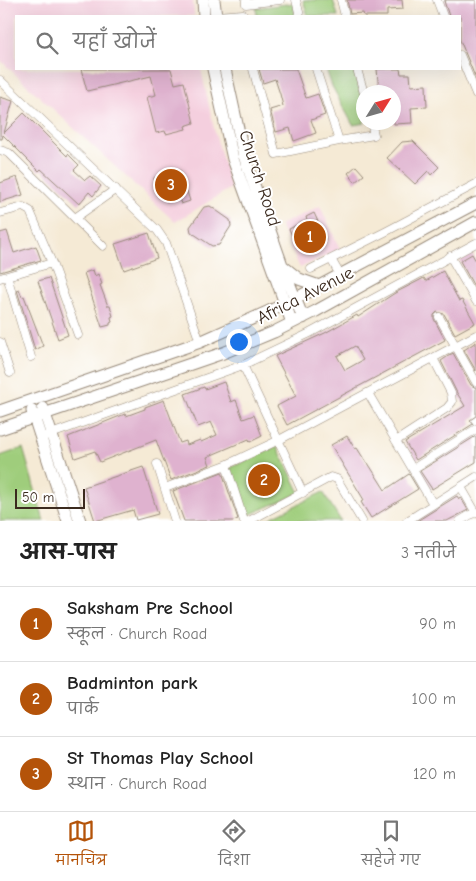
<!DOCTYPE html>
<html lang="hi">
<head>
<meta charset="utf-8">
<style>
	:root { --surface:#fff; --page:#f2f2f2; --text:#222; --muted:#767676; --line:#e0e0e0; --accent:#b45309 }
	body { margin:0; font-family:"Comic Neue","Playpen Sans Deva",sans-serif; background:var(--page); color:var(--text) }
	.compass { position:absolute; left:356px; top:85px; width:45px; height:45px; border-radius:50%; background:var(--surface); box-shadow:0 5px 20px #0002; rotate:53deg }
	.scale { position:absolute; left:15px; bottom:12px; width:70px; box-sizing:border-box; padding-left:5px; border:2px solid #3b2a1e; border-top:0; font-size:14px; line-height:18px; white-space:nowrap; color:#3b2a1e; -webkit-text-stroke:4px #fff; paint-order:stroke }
	.you { position:absolute; left:238px; top:341px; width:18px; height:18px; margin:-12px; border:4px solid #fff; border-radius:50%; background:#1a73e8; box-shadow:0 0 0 8px #1a73e833 }
	.badge { display:grid; place-items:center; width:32px; height:32px; border-radius:50%; background:var(--accent); color:#fff; font-size:16px; font-weight:700 }
	.pin { position:absolute; translate:-50% -50%; border:2px solid #fff; box-shadow:0 1px 5px #0006 }
	.list { margin:0; padding:0; list-style:none }
	h2 { display:flex; justify-content:space-between; align-items:center; height:65px; margin:0; padding:0 20px; font-size:21px }
	h2 small { font-size:16px; font-weight:400; color:var(--muted) }
	.list li { display:grid; grid-template-columns:32px 1fr auto; gap:15px; align-items:center; box-sizing:border-box; height:75px; padding:0 20px; border-top:1px solid var(--line) }
	.list b { display:block; font-size:19px; white-space:nowrap }
	.list p { margin:0; font-size:16px; white-space:nowrap; color:var(--muted) }
	.list em { font-size:16px; font-style:normal; color:var(--muted) }
	.icon { flex:none; width:28px; height:28px; fill:none; stroke:currentColor; stroke-width:2; stroke-linecap:round; stroke-linejoin:round }
	.map { position:relative; flex:none; width:476px; height:521px; overflow:hidden }
	.search { position:absolute; background:var(--surface); box-shadow:0 5px 20px #0002; left:15px; right:15px; top:15px; height:55px; display:flex; align-items:center; gap:12px; box-sizing:border-box; padding:0 18px; border-radius:0px; color:var(--muted); font-size:19px }
	.sheet { height:290px; background:var(--surface) }
	nav { display:flex; justify-content:space-around; align-items:center; box-sizing:border-box; height:70px; border-top:1px solid var(--line); background:var(--surface); font-size:14px; color:var(--muted) }
	nav a { display:grid; justify-items:center; gap:2px }
	nav .on { color:var(--accent) }
	.map>svg:first-child { display:block }
</style>
</head>
<body>
<div class="map">
<svg width="476" height="521" viewBox="0 0 476 521">
	<rect width="100%" height="100%" fill="#fff"/>
	<filter id="ink" filterUnits="userSpaceOnUse"><feTurbulence type="fractalNoise" baseFrequency=".02" numOctaves="2"/><feDisplacementMap in="SourceGraphic" scale="10" xChannelSelector="R" yChannelSelector="G"/><feConvolveMatrix kernelMatrix="1 2 1 2 8 2 1 2 1" color-interpolation-filters="sRGB"/></filter>
	<filter id="wash" filterUnits="userSpaceOnUse"><feTurbulence type="fractalNoise" baseFrequency=".0096" numOctaves="4" result="noise"/><feDisplacementMap in="SourceGraphic" scale="20" xChannelSelector="R" yChannelSelector="G"/><feGaussianBlur stdDeviation="1.12" result="paint"/><feColorMatrix in="noise" values="0 0 0 0 0 0 0 0 0 0 0 0 0 0 0 0 0 1.4 0 .05"/><feComposite in="paint" operator="in"/></filter>
	<g filter="url(#wash)">
		<rect width="100%" height="100%" fill="#f5ead5"/>
		<!-- built -->
		<path fill="#f4cfde" d="M0,0H193L194,16H16V69H201L215,133L231,188L175,222L0,60Z
			M320,206L340,249L300,268L280,225Z"/>
		<!-- green -->
		<path fill="#9fcd7b" stroke="#6d7c4c" d="M303,0H333L338,16H308Z
			M294,3L295,16H257L256,8Z
			M326,69H354L363,103L364,122L365,123L353,125L332,86Z
			M277,446L300,493L246,516L230,468Z
			M23,448L44,521H0V456Z
			M323,492L341,521H264Z"/>
		<g id="blocks">
			<!-- building -->
			<path fill="#dfb2cf" fill-rule="evenodd" d="M347,0H402L403,9L387,10V16H364L363,13L350,14Z
				M447,0H476V79L460,40V16H449L444,1Z
				M81,69H171L175,84L184,82L194,123L185,126L186,129L166,134L165,131L156,133L147,97L156,95L151,76L87,91Z
				M259,69H296L306,98L318,94L325,115L311,120L316,133L294,141L290,128L276,132L270,110L283,106L280,94L275,79L263,83Z
				M377,69H400L401,74H410L411,86L426,85L427,107L411,108L412,123L394,124V92H379Z
				M0,97L13,101L4,133L24,113L67,156L68,154L79,165L74,170L85,180L90,176L101,186L93,196L89,192L79,204L41,169L39,171L3,135L2,139H0Z
				M413,141L439,167L431,175L428,171L415,184L387,158L402,142Z
				M356,166L364,175L355,182L348,173Z
				M180,170L190,201L181,204L179,198L167,202L165,193L159,194L154,178Z
				M17,177L23,195L0,202V183Z
				M210,206L230,220L231,226L219,245L212,246L191,232L190,227L204,207Z
				M314,213L326,239L304,250L298,248L289,229L307,220L306,217Z
				M7,231L14,253L36,246L41,260L0,272V233Z
				M149,233L157,258L124,270L115,244Z
				M472,254L476,261V290L460,261Z
				M93,270L95,276L98,274L102,284L100,285L108,306H110L113,316L111,317L112,322L110,323V325L102,327L84,273Z
				M443,271L459,301L462,300L475,323L455,334L444,314L437,312L434,315V319L445,340L287,425L277,406L296,396L275,356L325,333L357,315L358,317L395,293L424,278L426,281ZM355,346L363,360L345,370L337,356Z
				M49,278L68,335L58,339L38,281Z
				M19,289L22,297L24,296L43,346L35,350L17,290Z
				M476,342V371L464,350Z
				M453,353L471,385L476,388V416L470,420L473,424L416,460L405,442L465,406L457,393L441,361Z
				M224,382L231,402L236,400L243,419L254,415L262,436L250,442L249,439L207,457L210,465L171,480L156,440L100,462L95,451L75,458L68,437L125,414L126,416L145,409V407L164,400L180,443L186,441L187,445L200,440L201,442L217,435L211,422L198,427L185,394L204,387L205,389Z
				M347,436L355,449L357,448L367,464L368,463L385,490L409,474L418,489L371,518L361,502L364,500L331,445Z
				M476,436V462L432,489L420,471Z
				M143,467L158,514L136,520L133,510L95,521L84,487Z
				M222,472L238,519L233,521H184L173,491Z
				M457,496L459,499L461,498L468,510L447,521H417Z"/>
		</g>
	</g>
	<g filter="url(#ink)">
		<use href="#blocks" fill-opacity="0" stroke="#988a7a" stroke-width="1"/>
		<g fill="none" stroke-linecap="round" stroke-linejoin="round">
			<defs>
				<path id="street" d="M246,0V4L280,0
					M296,0L300,16
					M341,0L345,16
					M437,0L443,16
					M216,16L243,14
					M460,55L476,94
					M253,69L276,154L339,141L316,69
					M357,69L364,93
					M0,80L157,230L166,243L200,342
					M339,141L374,135L371,122
					M0,150L9,153L103,246
					M0,213L23,207L30,211L52,263L78,335
					M75,218L116,189
					M450,256L476,301
					M331,259L340,275
					M311,269L385,232L476,184
					M7,276L31,357
					M0,278L52,263
					M439,317L476,382
					M0,342L10,373
					M243,365L303,493
					M368,393L433,504
					M40,438L243,365L308,334L476,243
					M396,441L447,408L452,402L451,393L433,358
					M157,464L175,521
					M226,465L244,521
					M413,469L476,429
					M461,487L476,513
					M165,488L226,465L279,440L476,335
					M249,521L331,477L337,479L362,521
					M407,521L476,477
					M460,521L475,512"/>
				<path id="secondary" d="M203,0L204,16
					M214,0L216,16
					M213,69L233,159L292,323
					M225,69L244,156L282,265L303,318
					M284,267L299,279L319,286
					M43,408L80,521
					M0,411L200,342L285,304L476,203
					M32,411L68,521
					M0,429L223,353L274,332L316,311L476,222"/>
			</defs>
			<!-- street casing -->
			<use href="#street" stroke="#988a7a" stroke-width="9"/>
			<!-- secondary casing -->
			<use href="#secondary" stroke="#988a7a" stroke-width="13"/>
			<!-- street -->
			<use href="#street" stroke="#fff" stroke-width="8"/>
			<!-- secondary -->
			<use href="#secondary" stroke="#fff" stroke-width="11"/>
		</g>
	</g>
	<g text-anchor="middle" stroke-width="4" stroke-linejoin="round" paint-order="stroke">
		<!-- street labels -->
		<g font-size="18" fill="#3b2a1e" stroke="#fff">
			<text transform="translate(260 178) rotate(72)" y="6">Church Road</text>
			<text transform="translate(305 295) rotate(-27)" y="6">Africa Avenue</text>
		</g>
	</g>
</svg>
<svg class="compass" viewBox="-18 -18 36 36"><path d="M0-13l5 13h-10z" fill="#e53935"/><path d="M0 13l5-13h-10z" fill="#767676"/></svg>
<div class="scale">50 m</div>
<div class="you"></div>
<div class="pin badge" style="left:310px;top:237px">1</div>
<div class="pin badge" style="left:264px;top:480px">2</div>
<div class="pin badge" style="left:171px;top:185px">3</div>
<div class="search"><svg class="icon" aria-label="search" viewBox="0 0 24 24"><circle cx="10" cy="10" r="6"/><path d="M15 15l6 6"/></svg>यहाँ खोजें</div>
</div>
<section class="sheet">
<h2>आस-पास<small>3 नतीजे</small></h2>
<ul class="list">
<li><span class="badge">1</span><div><b>Saksham Pre School</b><p>स्कूल · Church Road</p></div><em>90 m</em></li>
<li><span class="badge">2</span><div><b>Badminton park</b><p>पार्क</p></div><em>100 m</em></li>
<li><span class="badge">3</span><div><b>St Thomas Play School</b><p>स्थान · Church Road</p></div><em>120 m</em></li>
</ul>
</section>
<nav>
<a class="on"><svg class="icon" aria-label="map" viewBox="0 0 24 24"><path d="M3 6l6-2 6 2 6-2v14l-6 2-6-2-6 2zM9 4v14M15 6v14"/></svg>मानचित्र</a>
<a><svg class="icon" aria-label="directions" viewBox="0 0 24 24"><path d="M12 3l9 9-9 9-9-9zM9 14v-3h6M13 9l2 2-2 2"/></svg>दिशा</a>
<a><svg class="icon" aria-label="saved" viewBox="0 0 24 24"><path d="M7 4h10v16l-5-4-5 4z"/></svg>सहेजे गए</a>
</nav>
</body>
</html>
